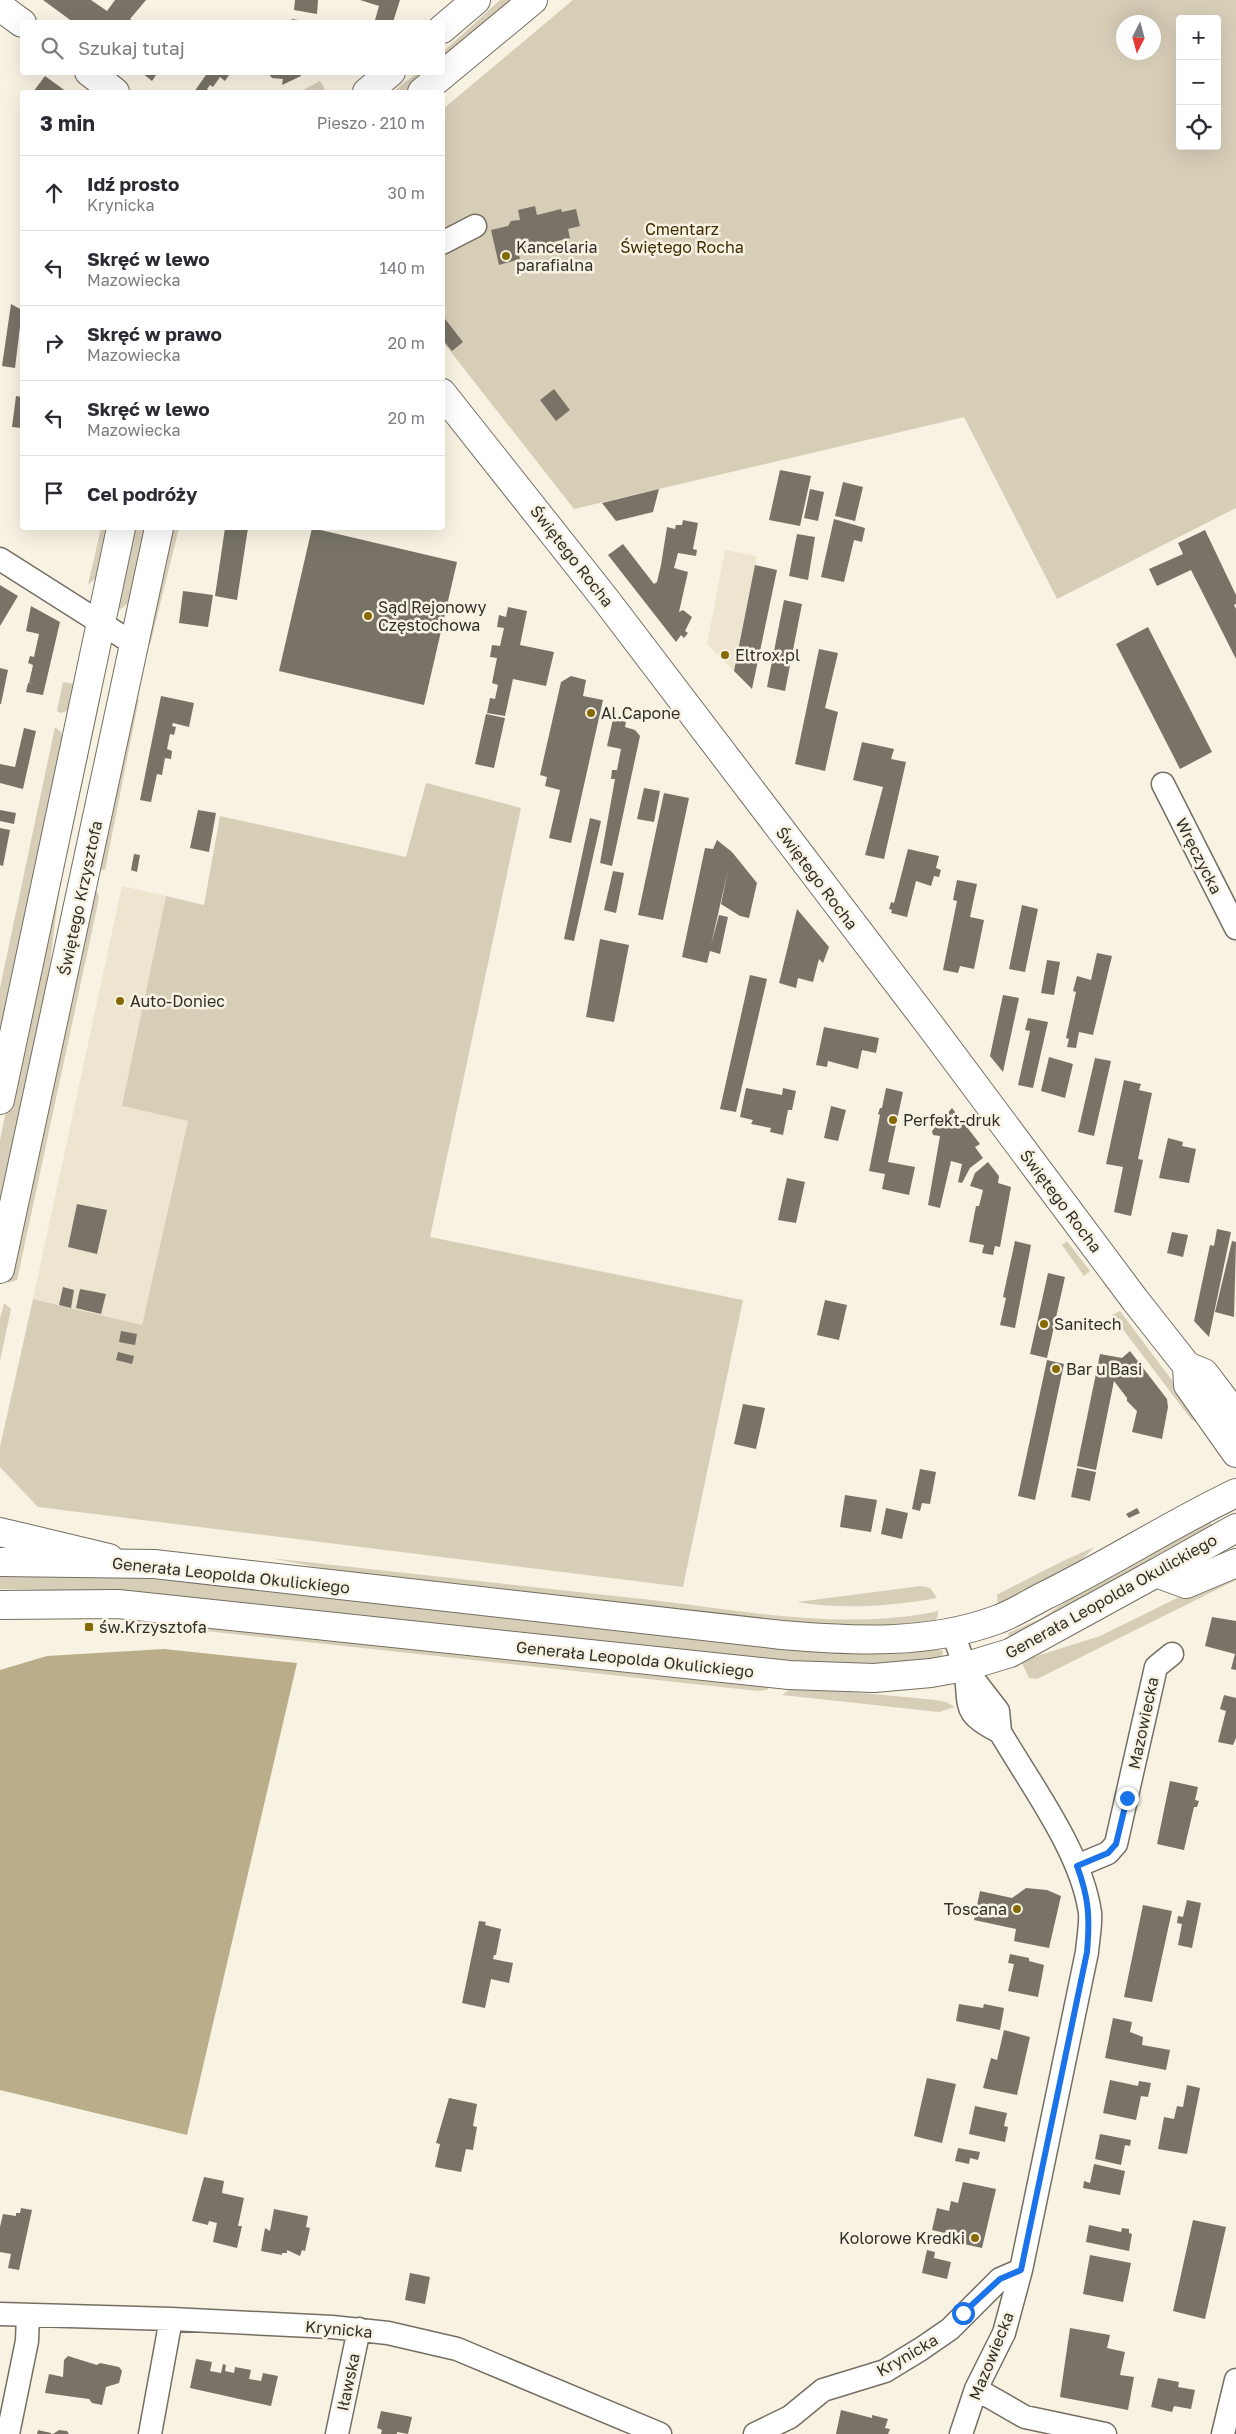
<!DOCTYPE html>
<html lang="pl">
<head>
<meta charset="utf-8">
<style>
	:root { --surface:#fff; --page:#f2f2f3; --text:#2b2b33; --muted:#7c7c81; --line:#e1e1e2 }
	body { margin:0; font-family:"Golos Text",sans-serif; background:var(--page); color:var(--text) }
	.controls { position:absolute; right:15px; top:15px; display:grid; overflow:hidden; border-radius:5px; box-shadow:0 5px 20px #0002 }
	.controls button { width:45px; height:45px; display:grid; place-items:center; padding:0; border:0; border-bottom:1px solid var(--line); background:var(--surface); color:var(--text); font:25px sans-serif }
	.compass { position:absolute; left:1116px; top:15px; width:45px; height:45px; border-radius:50%; background:var(--surface); box-shadow:0 5px 20px #0002; rotate:186deg }
	.stop { position:absolute; width:15px; height:15px; margin:-11px; border:4px solid #1a73e8; border-radius:50%; background:#fff }
	.stop.end { background:#1a73e8; border-color:#fff; box-shadow:0 1px 5px #0008 }
	.list { margin:0; padding:0; list-style:none }
	h2 { display:flex; justify-content:space-between; align-items:center; height:65px; margin:0; padding:0 20px; font-size:21px }
	h2 small { font-size:16px; font-weight:400; color:var(--muted) }
	.list li { display:grid; grid-template-columns:32px 1fr auto; gap:15px; align-items:center; box-sizing:border-box; height:75px; padding:0 20px; border-top:1px solid var(--line) }
	.list b { display:block; font-size:19px; white-space:nowrap }
	.list p { margin:0; font-size:16px; white-space:nowrap; color:var(--muted) }
	.list em { font-size:16px; font-style:normal; color:var(--muted) }
	.icon { flex:none; width:28px; height:28px; fill:none; stroke:currentColor; stroke-width:2; stroke-linecap:round; stroke-linejoin:round }
	.map { position:relative; flex:none; width:1236px; height:2434px; overflow:hidden }
	.search { position:absolute; background:var(--surface); box-shadow:0 5px 20px #0002; left:20px; top:20px; width:425px; height:55px; display:flex; align-items:center; gap:12px; box-sizing:border-box; padding:0 18px; border-radius:5px; color:var(--muted); font-size:19px }
	.panel { position:absolute; background:var(--surface); box-shadow:0 5px 20px #0002; left:20px; top:90px; width:425px; height:440px; border-radius:5px }
	.map>svg:first-child { display:block }
</style>
</head>
<body>
<div class="map">
<svg width="1236" height="2434" viewBox="0 0 1236 2434">
	<rect width="100%" height="100%" fill="#f8f2e3"/>
	<!-- built -->
	<path fill="#ede5d0" d="M725,550L757,556L734,671L707,644Z
		M122,886L166,896L123,1106L188,1121L142,1325L33,1299Z"/>
	<!-- green -->
	<path fill="#d7ceb8" fill-rule="evenodd" d="M500,0H516L443,61V52Z
		M573,0H1236V508L1057,599L964,417L574,509L443,342V109ZM1180,19H1217V146H1180ZM1124,22H1154V52H1124Z
		M417,73H429L405,92H393Z
		M320,81L325,89L319,92H299Z
		M101,528H109L98,576L88,585Z
		M131,528H144L133,599L121,609L114,607Z
		M170,528H179L150,645L147,638Z
		M63,682L75,684L70,710L61,713L57,711Z
		M96,689L102,691L59,892L45,1001L0,1216V1140Z
		M134,698L139,699L105,870L99,869Z
		M55,727L61,732L63,741L0,1032V988Z
		M426,783L521,808L430,1237L743,1300L683,1587L38,1507L0,1467V1447L33,1299L142,1325L188,1121L122,1106L166,896L204,905L220,816L406,857Z
		M94,889L98,893L99,898L17,1280L8,1283Z
		M1067,1241L1090,1271L1084,1276L1062,1245Z
		M4,1303L11,1309L0,1361V1319Z
		M1120,1311L1201,1419L1197,1423L1191,1419L1112,1315Z
		M1209,1519L1212,1525L1104,1585L1049,1621L1011,1641L1008,1633L1042,1618L1088,1586Z
		M1095,1547L1063,1576L998,1605L997,1595L1000,1593C1031,1578 1062,1560 1095,1547Z
		M270,1558C397,1572 525,1586 652,1600C745,1611 846,1631 938,1611C938,1618 936,1621 929,1624L847,1628L362,1576Z
		M1236,1569V1580L1037,1679L1029,1678L1021,1661L1100,1636Z
		M57,1573L149,1579L934,1648L943,1651L942,1658L930,1665H813L179,1598L44,1590L0,1589V1574Z
		M921,1586L930,1588L937,1598C892,1606 843,1610 797,1602Z
		M173,1623L772,1683L767,1690L758,1691L178,1628Z
		M810,1688L936,1700L946,1702L955,1707L939,1712L782,1695L789,1690Z"/>
	<!-- forest -->
	<path fill="#baad89" d="M164,1649L297,1663L187,2135L0,2090V1670L47,1656Z"/>
	<!-- building -->
	<path fill="#787366" d="M43,0H91L107,11L115,0H146L130,19L134,22H73Z
		M295,0H318L317,14L294,10Z
		M360,0H400L393,22L375,20L379,6Z
		M292,19L304,21V22H291Z
		M141,72H158L152,81Z
		M208,72H231L225,81L220,77L213,87L210,85L207,89L212,92H194Z
		M267,72H301V76L282,85L283,79L272,78Z
		M45,76L67,92H33Z
		M535,206L537,215L561,209L562,212L576,209L580,226L568,229L570,238L518,250L520,259L499,265L491,230L508,226L511,221L520,220L518,210Z
		M11,304L22,310L15,368L2,366Z
		M442,315L463,342L452,351L442,339Z
		M21,361H22V375L20,374Z
		M554,389L570,410L556,421L540,400Z
		M16,396L22,397V428L12,427Z
		M780,470L811,476L800,526L769,520Z
		M843,482L863,487L855,521L835,516Z
		M659,489L653,512L616,521L602,503Z
		M810,489L824,492L818,521L804,518Z
		M834,519L865,528L862,542L854,540L844,582L821,577Z
		M683,520L698,523L693,549L697,550L696,556L678,553L674,568L688,572L679,612L683,610L692,617L685,631L688,633L684,638L681,635L676,642L608,555L623,544L654,584L657,582L661,565L667,527L675,529L676,525H682Z
		M225,528H248L237,600L215,596Z
		M312,528L457,562L424,705L279,671Z
		M1205,530L1236,595V604L1234,605L1236,609V659L1191,570L1157,586L1149,569L1183,554L1178,543Z
		M797,534L815,537L808,580L789,576Z
		M755,565L777,570L752,689L734,671Z
		M0,585L18,596L0,626Z
		M183,591L213,595L208,627L179,623Z
		M784,600L802,604L785,691L767,687Z
		M31,606L60,622L43,695L26,692L28,683L36,685L29,683L33,665L28,663L30,656L34,657L39,634L26,631Z
		M508,607L527,611L520,645L554,652L546,686L513,679L505,716L487,713L490,698L495,699L498,685L492,683L497,658L490,657L492,645L500,646L504,628L497,627L499,615L506,617Z
		M1148,627L1212,752L1180,769L1116,644Z
		M819,649L838,653L825,708L838,712L825,771L795,764Z
		M0,668L8,670L1,704H0Z
		M571,676L586,680L583,696L603,700L571,843L549,838L560,790L545,786L547,777L540,775L561,682Z
		M161,696L194,703L189,727L173,723L172,726L176,727L174,735L170,734L167,749L172,751L171,759L165,758L162,775L157,774L151,802L140,800Z
		M486,714L505,718L494,768L475,764Z
		M613,719L626,722L625,727L635,730L640,736L612,866L600,863L615,779H611L612,770H617L621,749L607,746Z
		M24,728L36,731L23,789L0,783V764L15,767Z
		M862,742L894,749L891,759L906,762L884,859L865,855L883,787L853,780Z
		M644,788L660,791L654,822L637,819Z
		M664,793L689,798L663,920L638,915Z
		M0,810L16,813L14,824L0,821Z
		M198,810L216,813L209,852L190,848Z
		M590,818L601,821L574,941L564,939Z
		M0,828L10,830L3,866L0,865Z
		M717,840L732,852L757,883L749,918L740,916L721,904L728,870L711,945L719,915L728,917L720,954L710,951L707,963L682,957L705,848L713,849Z
		M908,849L939,856L936,868L941,870L939,877L934,876L931,886L916,881L907,917L891,913L892,910L889,909L891,902L894,903Z
		M134,854L140,855L137,872L131,870Z
		M613,871L624,873L616,913L604,910Z
		M957,880L977,884L970,917L984,920L974,969L960,966L958,973L943,970L957,901L953,900Z
		M1022,905L1038,909L1025,972L1009,969Z
		M797,909L829,947L823,963L819,959L813,982L798,978L796,988L779,983Z
		M600,939L629,945L614,1022L586,1017Z
		M1097,953L1112,956L1093,1035L1079,1032L1076,1048L1067,1047L1069,1039L1066,1038L1076,992L1073,991L1077,976L1091,980Z
		M1047,960L1060,962L1054,995L1041,993Z
		M750,975L767,979L736,1112L720,1109Z
		M1003,995L1019,998L1003,1072L990,1056Z
		M1028,1018L1048,1022L1033,1088L1018,1085L1030,1031L1025,1030Z
		M824,1027L879,1038L876,1053L862,1050L858,1069L828,1061L827,1067L816,1065Z
		M1049,1057L1073,1064L1065,1098L1041,1091Z
		M1095,1058L1111,1061L1094,1136L1078,1132Z
		M1124,1080L1141,1084L1139,1090L1152,1093L1138,1159L1143,1160L1131,1216L1114,1212L1123,1167L1106,1164Z
		M746,1088L782,1095L783,1088L796,1091L792,1110H788L783,1135L770,1132L771,1128L751,1124L753,1120L740,1117Z
		M886,1088L903,1092L888,1162L915,1167L909,1195L882,1189L885,1174L869,1171L880,1115L878,1114L880,1108H882Z
		M831,1106L846,1110L838,1141L824,1138Z
		M952,1108L980,1144L975,1147L983,1158L970,1168L962,1183L958,1182L962,1164L951,1161L940,1208L928,1205L940,1136L933,1135L932,1131Z
		M1168,1138L1183,1142L1182,1146L1196,1149L1189,1183L1159,1178Z
		M988,1162L999,1176L998,1183L1011,1187L1000,1247L995,1246L993,1255L982,1253L984,1245L969,1242L976,1206H979L983,1190L970,1186L975,1173Z
		M787,1178L805,1182L796,1223L778,1220Z
		M77,1204L107,1210L97,1254L68,1247Z
		M1217,1229L1231,1232L1209,1337L1194,1321L1210,1245L1214,1246Z
		M1172,1232L1188,1235L1183,1257L1167,1253Z
		M1015,1241L1031,1245L1015,1328L1000,1325L1006,1298L1003,1297Z
		M1232,1241L1236,1242L1234,1317L1215,1312Z
		M1048,1273L1065,1277L1047,1358L1030,1354Z
		M63,1287L74,1290L71,1308L59,1305Z
		M80,1289L106,1294L101,1314L76,1308Z
		M825,1300L847,1305L839,1340L817,1335Z
		M121,1331L137,1334L135,1345L119,1342Z
		M1130,1351L1167,1399L1168,1407L1162,1439L1132,1432L1137,1411L1127,1401V1398L1114,1381L1096,1470L1077,1466L1100,1354L1122,1358Z
		M118,1352L134,1356L132,1364L116,1360Z
		M1047,1360L1064,1364L1035,1500L1018,1496Z
		M743,1404L765,1408L756,1449L734,1444Z
		M1077,1468L1096,1472L1090,1501L1071,1497Z
		M920,1469L936,1472L930,1504L922,1503L920,1511L912,1509Z
		M845,1495L877,1500L871,1532L840,1527Z
		M886,1508L908,1513L902,1539L881,1534Z
		M1137,1508L1140,1513L1129,1518L1126,1514Z
		M1212,1617L1236,1621V1670L1231,1669L1235,1654L1205,1646Z
		M1224,1695L1236,1698V1738L1233,1745L1218,1742L1226,1711L1220,1709Z
		M1170,1781L1198,1787L1195,1800L1199,1801L1197,1807H1194L1184,1850L1157,1844Z
		M1026,1888L1047,1890L1061,1896L1049,1948L1014,1941L1016,1929L974,1920L980,1891L1012,1898Z
		M1187,1900L1201,1903L1192,1948L1178,1945L1182,1924L1177,1923L1178,1916L1183,1917Z
		M1143,1905L1172,1911L1152,2002L1124,1997Z
		M479,1921L486,1922L485,1925L501,1929L496,1955H494L493,1959L513,1963L509,1983L491,1979L485,2008L462,2003Z
		M1010,1954L1029,1958V1961L1044,1965L1038,1997L1008,1991L1014,1964L1008,1963Z
		M959,2004L983,2008L984,2004L1004,2008L1000,2030L956,2021Z
		M1113,2018L1132,2022L1130,2032L1143,2037L1142,2045L1170,2050L1166,2070L1105,2058Z
		M1004,2030L1030,2037L1017,2095L983,2088L991,2058L997,2060Z
		M927,2078L956,2084L942,2143L914,2136Z
		M1110,2080L1138,2086L1139,2081L1151,2083L1148,2097L1141,2096L1136,2120L1103,2113Z
		M1187,2085L1200,2088L1187,2154L1158,2149L1164,2117L1174,2119L1177,2106L1183,2107Z
		M449,2098L477,2104L473,2126L477,2127L473,2150L466,2149L461,2172L435,2167L440,2144L436,2143Z
		M975,2106L1007,2113L1004,2126L1008,2127L1005,2142L969,2134Z
		M1100,2134L1131,2140L1130,2146L1125,2145L1121,2165L1095,2159Z
		M958,2148L980,2152L978,2160L970,2158L969,2164L955,2161Z
		M1094,2164L1125,2171L1120,2195L1083,2188L1084,2181L1090,2183Z
		M204,2177L224,2181L222,2193L244,2198L238,2226H242L237,2248L213,2242L217,2223L209,2221L208,2225L192,2221Z
		M963,2182L996,2189L982,2248L950,2241L952,2231L946,2230L945,2233L932,2230L937,2208L949,2211L951,2201L958,2203Z
		M21,2208L32,2210L19,2270L8,2268L11,2254L0,2252V2227L3,2214L16,2216V2213H20Z
		M274,2209L308,2216L306,2227L310,2228L305,2251L302,2250L300,2256L287,2250V2253H282V2255L261,2251L265,2228L270,2231Z
		M1193,2220L1226,2227L1205,2319L1173,2311Z
		M1089,2225L1121,2232L1122,2228L1129,2229V2233L1132,2234L1129,2251L1086,2242Z
		M927,2250L935,2252L934,2258L951,2262L947,2279L922,2273Z
		M1090,2255L1131,2263L1123,2302L1083,2294Z
		M410,2273L430,2277L425,2304L405,2300Z
		M1070,2328L1110,2335L1107,2348L1125,2352L1120,2375L1134,2377L1128,2410L1060,2397Z
		M68,2356L97,2365L100,2363L119,2367L122,2371L119,2383L106,2387L102,2405L92,2403L89,2399L45,2393L49,2374L63,2377L64,2360Z
		M196,2359L212,2362L210,2371L221,2373L223,2364L226,2365L225,2371L234,2373L235,2367L251,2370L249,2379L261,2381L263,2373L278,2376L271,2406L190,2388Z
		M1158,2378L1179,2382L1178,2387L1195,2390L1191,2409L1174,2406L1172,2412L1151,2407Z
		M841,2410L872,2418V2415L888,2419L885,2428L890,2429L888,2434H836Z
		M381,2411L412,2417L408,2434L397,2432V2434H381L382,2430L377,2428Z
		M38,2430L51,2433V2434H37Z
		M59,2430L67,2431L69,2434H53Z"/>
	<g fill="none" stroke-linecap="round" stroke-linejoin="round">
		<defs>
			<path id="street" d="M442,243L475,226
				M0,559L134,644
				M1163,784L1236,928
				M953,1632C956,1643 961,1654 964,1666C973,1704 957,1711 1000,1732
				M1077,1866L1108,1853L1116,1844L1156,1667L1172,1654
				M0,2314L171,2319L332,2327L388,2333L457,2349L660,2434
				M976,2389L1025,2417L1105,2434
				M8,2434L27,2341L28,2316
				M150,2434L171,2319
				M337,2434L359,2329
				M755,2434L790,2417L823,2390L885,2371L921,2349L950,2329L1000,2279L1021,2270
				M961,2434L976,2389L1004,2333L1021,2270L1087,1952C1088,1939 1091,1925 1090,1913C1082,1853 1031,1785 1000,1732L998,1711L964,1667
				M1223,2434L1236,2380"/>
			<path id="secondary" d="M0,7L22,23
				M442,29L476,0
				M89,72L115,92
				M367,92L391,72
				M422,92L533,0
				M442,393L606,600L929,1024L1135,1300L1187,1366L1204,1373L1236,1415
				M0,1100L121,528
				M0,1269L159,528
				M1187,1366L1188,1385L1236,1453
				M0,1532L109,1558
				M1156,1573L1236,1528"/>
			<path id="primary" d="M0,1562L154,1564L782,1635C853,1641 928,1645 996,1620C1013,1614 1030,1603 1046,1595C1111,1563 1171,1524 1236,1493
				M0,1605L118,1604L789,1675L874,1678L931,1673L964,1667L1010,1653L1156,1573L1186,1584L1236,1563"/>
		</defs>
		<!-- street casing -->
		<use href="#street" stroke="#746f62" stroke-width="25"/>
		<!-- secondary casing -->
		<use href="#secondary" stroke="#746f62" stroke-width="30"/>
		<!-- primary casing -->
		<use href="#primary" stroke="#746f62" stroke-width="30"/>
		<!-- street -->
		<use href="#street" stroke="#fff" stroke-width="22"/>
		<!-- secondary -->
		<use href="#secondary" stroke="#fff" stroke-width="28"/>
		<!-- primary -->
		<use href="#primary" stroke="#fff" stroke-width="28"/>
	</g>
	<g fill="none" stroke-linecap="round" stroke-linejoin="round">
		<!-- route -->
		<path stroke="#1a73e8" stroke-width="6" d="M963,2313L1000,2279L1021,2270L1087,1952C1090,1918 1089,1898 1077,1866L1108,1853L1116,1844L1127,1798"/>
	</g>
	<!-- markers -->
	<g fill="#856a04" stroke="#f8f2e3" stroke-width="2">
		<circle cx="506" cy="256" r="5"/>
		<circle cx="368" cy="616" r="5"/>
		<circle cx="725" cy="655" r="5"/>
		<circle cx="591" cy="713" r="5"/>
		<circle cx="120" cy="1001" r="5"/>
		<circle cx="893" cy="1120" r="5"/>
		<circle cx="1044" cy="1324" r="5"/>
		<circle cx="1056" cy="1369" r="5"/>
		<rect x="84" y="1622" width="10" height="10" rx="2.5"/>
		<circle cx="1017" cy="1909" r="5"/>
		<circle cx="975" cy="2238" r="5"/>
	</g>
	<g text-anchor="middle" stroke-width="5" stroke-linejoin="round" paint-order="stroke">
		<!-- park labels -->
		<g font-size="16" fill="#3c2d00" stroke="#f8f2e3">
			<text x="682" y="235">Cmentarz<tspan x="682" dy="18">Świętego Rocha</tspan></text>
		</g>
		<!-- poi labels -->
		<g font-size="16" fill="#312f29" stroke="#f8f2e3" text-anchor="start">
			<text x="516" y="253">Kancelaria<tspan x="516" dy="18">parafialna</tspan></text>
			<text x="378" y="613">Sąd Rejonowy<tspan x="378" dy="18">Częstochowa</tspan></text>
			<text x="735" y="661">Eltrox.pl</text>
			<text x="601" y="719">Al.Capone</text>
			<text x="130" y="1007">Auto-Doniec</text>
			<text x="903" y="1126">Perfekt-druk</text>
			<text x="1054" y="1330">Sanitech</text>
			<text x="1066" y="1375">Bar u Basi</text>
			<text x="99" y="1633">św.Krzysztofa</text>
			<text x="1007" y="1915" text-anchor="end">Toscana</text>
			<text x="965" y="2244" text-anchor="end">Kolorowe Kredki</text>
		</g>
		<!-- street labels -->
		<g font-size="16" fill="#312f29" stroke="#f8f2e3">
			<text transform="translate(572 556) rotate(52)" y="6">Świętego Rocha</text>
			<text transform="translate(1199 856) rotate(63)" y="6">Wręczycka</text>
			<text transform="translate(817 878) rotate(53)" y="6">Świętego Rocha</text>
			<text transform="translate(80 898) rotate(-78)" y="6">Świętego Krzysztofa</text>
			<text transform="translate(1061 1201) rotate(53)" y="6">Świętego Rocha</text>
			<text transform="translate(231 1575) rotate(6)" y="6">Generała Leopolda Okulickiego</text>
			<text transform="translate(1111 1596) rotate(-29)" y="6">Generała Leopolda Okulickiego</text>
			<text transform="translate(635 1659) rotate(6)" y="6">Generała Leopolda Okulickiego</text>
			<text transform="translate(1143 1723) rotate(-78)" y="6">Mazowiecka</text>
			<text transform="translate(339 2329) rotate(5)" y="6">Krynicka</text>
			<text transform="translate(907 2355) rotate(-30)" y="6">Krynicka</text>
			<text transform="translate(991 2356) rotate(-68)" y="6">Mazowiecka</text>
			<text transform="translate(348 2382) rotate(-78)" y="6">Iławska</text>
		</g>
	</g>
</svg>
<div class="controls">
<button>+</button>
<button>−</button>
<button><svg class="icon" aria-label="locate" viewBox="0 0 24 24"><circle cx="12" cy="12" r="6"/><path d="M12 2v4M12 18v4M2 12h4M18 12h4"/></svg></button>
</div>
<svg class="compass" viewBox="-18 -18 36 36"><path d="M0-13l5 13h-10z" fill="#e53935"/><path d="M0 13l5-13h-10z" fill="#7c7c81"/></svg>
<div class="stop" style="left:963px;top:2313px"></div>
<div class="stop end" style="left:1127px;top:1798px"></div>
<div class="search"><svg class="icon" aria-label="search" viewBox="0 0 24 24"><circle cx="10" cy="10" r="6"/><path d="M15 15l6 6"/></svg>Szukaj tutaj</div>
<section class="panel">
<h2>3 min<small>Pieszo · 210 m</small></h2>
<ul class="list">
<li><svg class="icon" aria-label="ahead" viewBox="0 0 24 24"><path d="M12 20V5M6 11l6-6 6 6"/></svg><div><b>Idź prosto</b><p>Krynicka</p></div><em>30 m</em></li>
<li><svg class="icon" aria-label="left" viewBox="0 0 24 24"><path d="M17 20v-9H6M10 6l-5 5 5 5"/></svg><div><b>Skręć w lewo</b><p>Mazowiecka</p></div><em>140 m</em></li>
<li><svg class="icon" aria-label="right" viewBox="0 0 24 24"><path d="M7 20v-9h11M14 6l5 5-5 5"/></svg><div><b>Skręć w prawo</b><p>Mazowiecka</p></div><em>20 m</em></li>
<li><svg class="icon" aria-label="left" viewBox="0 0 24 24"><path d="M17 20v-9H6M10 6l-5 5 5 5"/></svg><div><b>Skręć w lewo</b><p>Mazowiecka</p></div><em>20 m</em></li>
<li><svg class="icon" aria-label="arrive" viewBox="0 0 24 24"><path d="M6 21V4h12l-3 4 3 4H6"/></svg><div><b>Cel podróży</b></div></li>
</ul>
</section>
</div>
</body>
</html>
